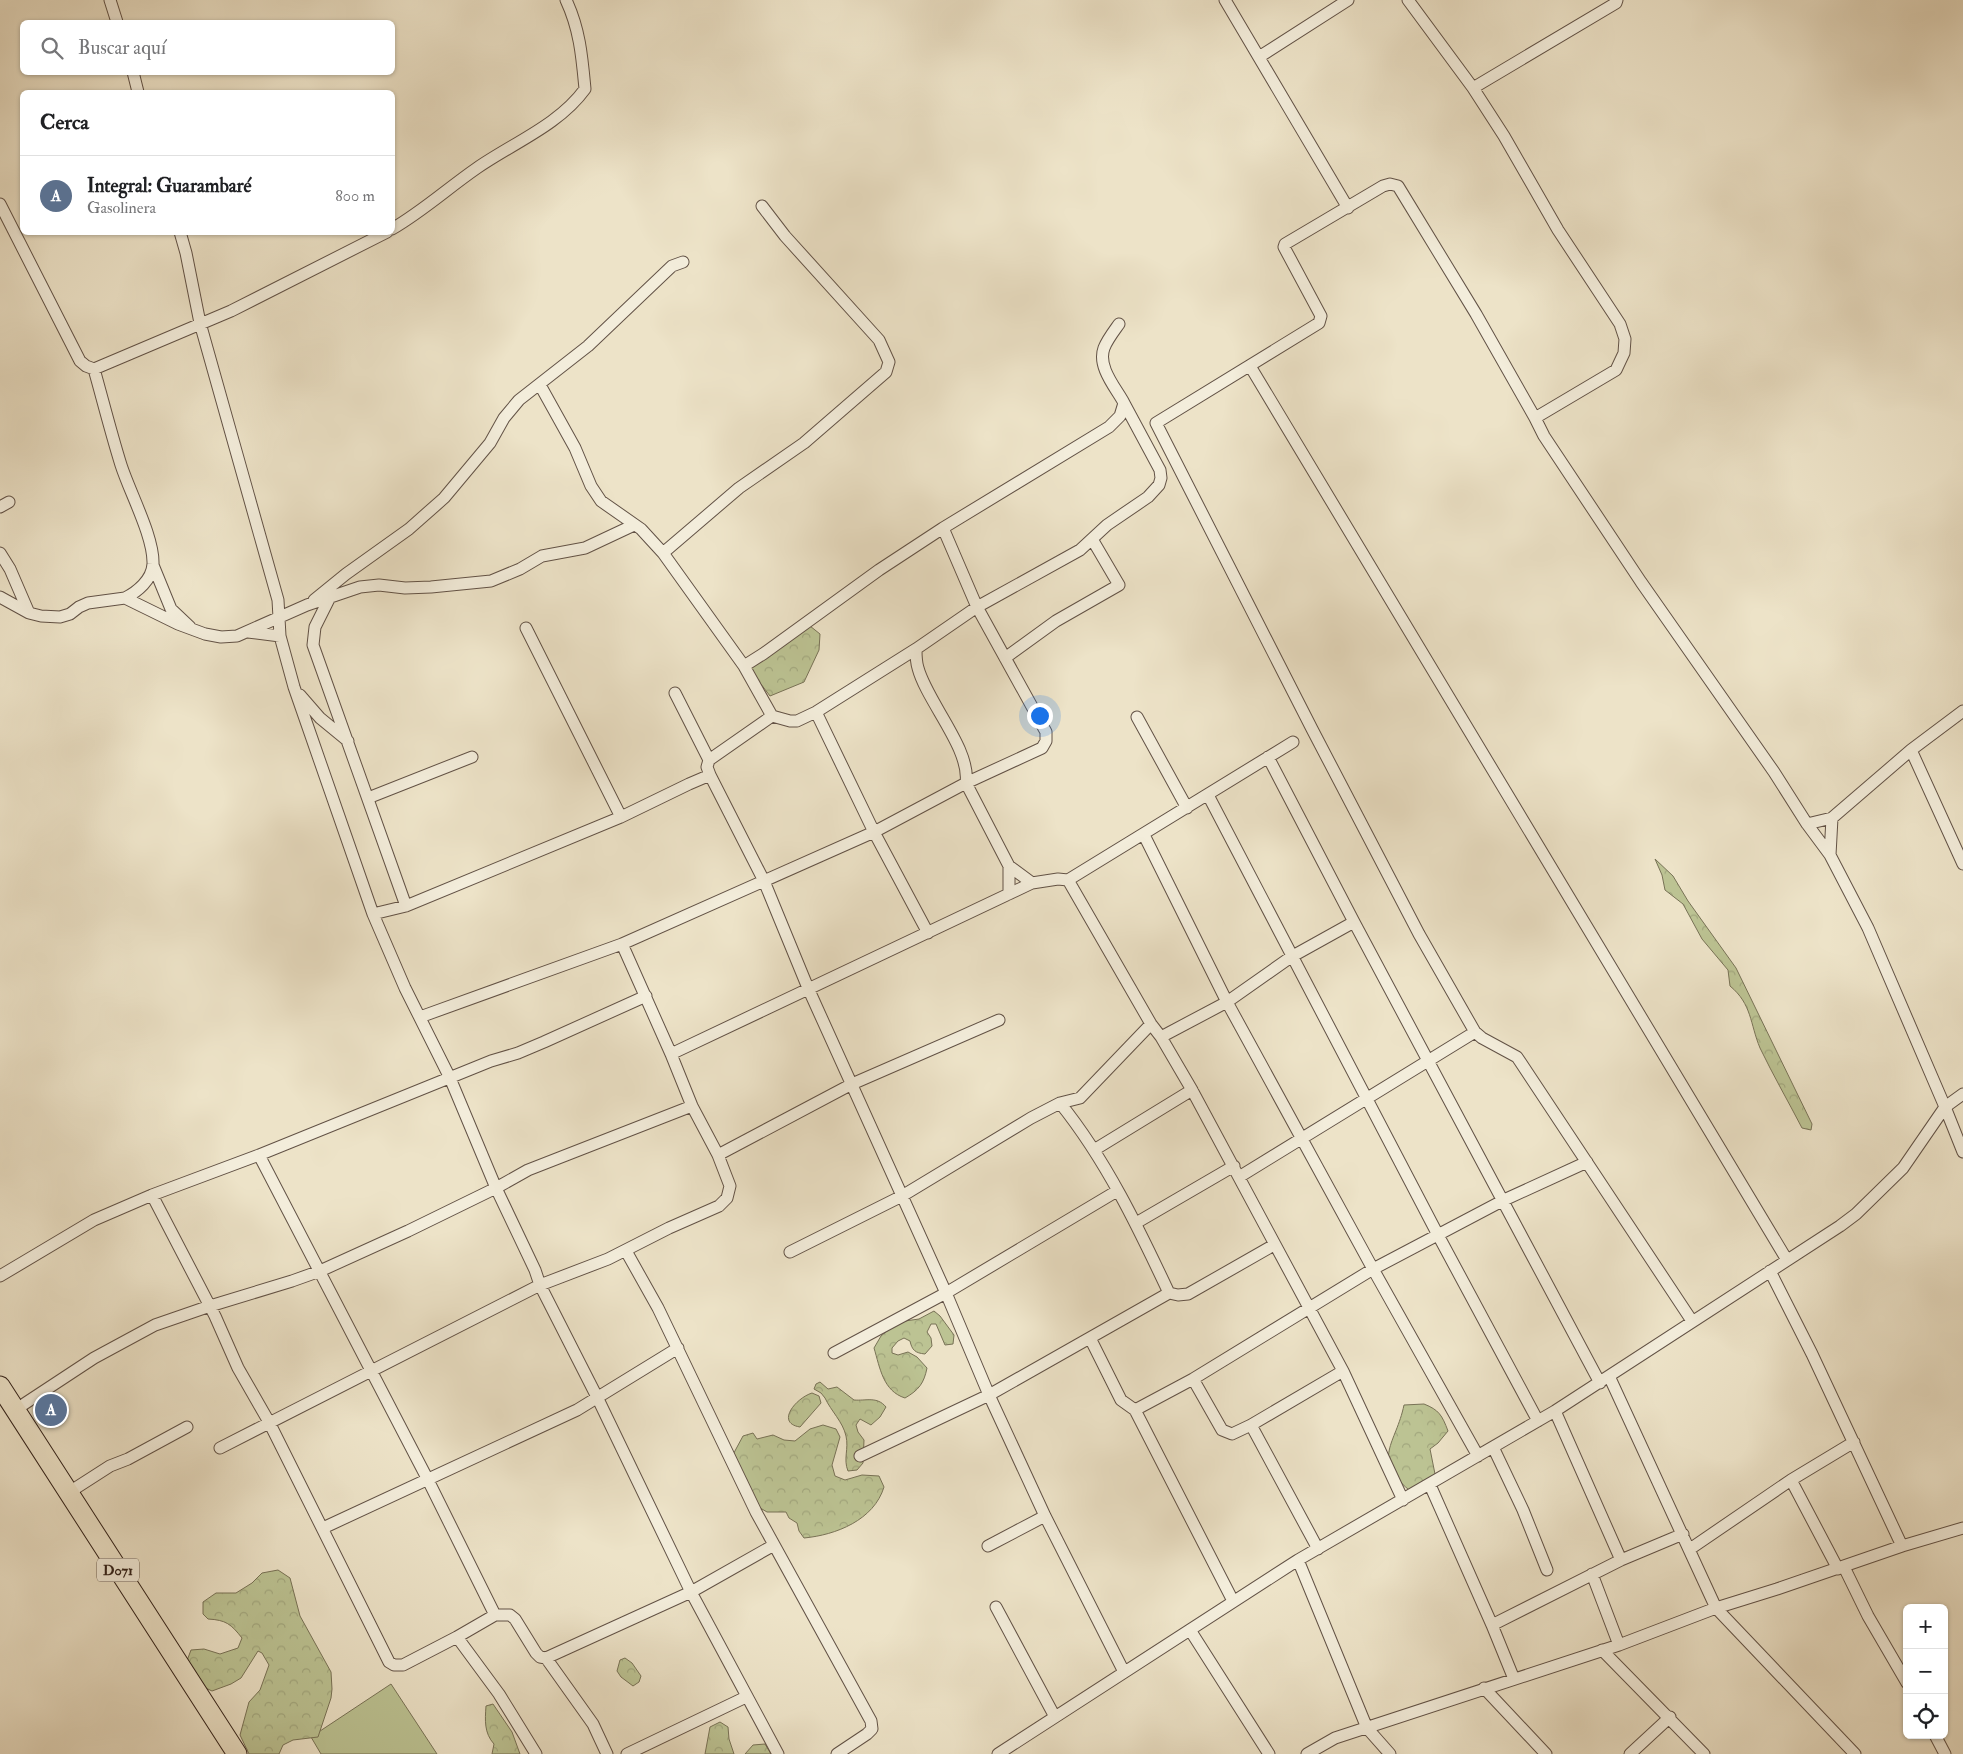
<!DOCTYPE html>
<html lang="es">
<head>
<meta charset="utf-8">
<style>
	:root { --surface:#fff; --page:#f2f2f2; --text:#202124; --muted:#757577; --line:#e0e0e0; --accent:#8f2418 }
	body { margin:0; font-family:"IM FELL Double Pica",serif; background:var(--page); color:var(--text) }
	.controls { position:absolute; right:15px; bottom:15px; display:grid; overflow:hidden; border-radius:8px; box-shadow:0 1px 4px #0004 }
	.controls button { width:45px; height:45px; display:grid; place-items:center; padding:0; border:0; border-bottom:1px solid var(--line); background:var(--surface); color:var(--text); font:25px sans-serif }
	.you { position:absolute; left:1039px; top:715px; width:18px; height:18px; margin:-12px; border:4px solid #fff; border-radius:50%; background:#1a73e8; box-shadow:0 0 0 8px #1a73e833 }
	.badge { display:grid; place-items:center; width:32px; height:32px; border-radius:50%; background:var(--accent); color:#fff; font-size:16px; font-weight:700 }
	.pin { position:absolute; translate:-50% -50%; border:2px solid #fff; box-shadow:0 1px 5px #0006 }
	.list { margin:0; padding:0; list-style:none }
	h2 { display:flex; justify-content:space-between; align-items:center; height:65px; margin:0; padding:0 20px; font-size:21px }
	h2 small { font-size:16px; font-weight:400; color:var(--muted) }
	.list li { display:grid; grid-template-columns:32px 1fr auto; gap:15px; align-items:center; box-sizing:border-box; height:80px; padding:0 20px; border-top:1px solid var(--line) }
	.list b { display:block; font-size:19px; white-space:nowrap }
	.list p { margin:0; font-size:16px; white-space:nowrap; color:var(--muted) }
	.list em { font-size:16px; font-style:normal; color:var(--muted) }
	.icon { flex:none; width:28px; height:28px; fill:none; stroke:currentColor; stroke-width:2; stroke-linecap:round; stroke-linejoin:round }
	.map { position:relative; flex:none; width:1963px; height:1754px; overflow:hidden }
	.search { position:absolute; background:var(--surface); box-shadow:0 1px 4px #0004; left:20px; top:20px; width:375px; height:55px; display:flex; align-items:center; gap:12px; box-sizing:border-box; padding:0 18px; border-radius:8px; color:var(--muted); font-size:19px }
	.panel { position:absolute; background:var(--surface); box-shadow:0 1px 4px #0004; left:20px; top:90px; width:375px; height:145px; border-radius:8px }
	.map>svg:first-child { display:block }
</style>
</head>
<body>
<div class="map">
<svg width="1963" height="1754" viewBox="0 0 1963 1754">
	<defs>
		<pattern id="forest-crowns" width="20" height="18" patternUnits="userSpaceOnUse" patternTransform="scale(1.25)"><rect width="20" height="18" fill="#bcc393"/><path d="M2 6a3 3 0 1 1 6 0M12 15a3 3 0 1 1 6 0" fill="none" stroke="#a2a77e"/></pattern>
	</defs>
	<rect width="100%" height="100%" fill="#ede3c8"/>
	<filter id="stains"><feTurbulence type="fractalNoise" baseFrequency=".004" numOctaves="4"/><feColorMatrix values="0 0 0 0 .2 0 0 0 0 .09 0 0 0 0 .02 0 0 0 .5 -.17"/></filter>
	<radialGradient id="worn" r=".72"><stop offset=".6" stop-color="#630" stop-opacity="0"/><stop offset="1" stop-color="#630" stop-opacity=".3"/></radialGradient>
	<!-- green -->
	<path fill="#bcc393" stroke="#787256" d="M391,1684L437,1754H321L311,1737Z"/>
	<!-- forest -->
	<path fill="url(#forest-crowns)" stroke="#787256" d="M805,622L820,634L819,650L804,682L770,696L754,675L747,663Z
		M1655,859L1673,876L1688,901L1736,968L1812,1124L1811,1130L1802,1128C1788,1101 1773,1075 1760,1048C1750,1024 1752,1004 1730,986L1728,970L1702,939L1683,904L1665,890L1662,875Z
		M934,1311L940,1316L954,1335L953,1344L945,1345L936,1324H931L927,1332L931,1338L932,1346L925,1354C915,1353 912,1350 910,1341L904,1338L898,1341L892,1348V1353L898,1355L908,1352L917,1357L927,1368C924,1383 919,1390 905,1398C883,1391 880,1368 874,1348L881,1336L893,1326L905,1321L919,1319Z
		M820,1382L828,1389L837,1387L854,1400C866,1401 877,1396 886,1407L880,1417L871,1425L860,1419L856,1425L858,1432L864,1440L863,1463L857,1470L848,1471C843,1459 849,1449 846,1436C843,1422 831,1411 825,1398L821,1393L814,1389L816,1384Z
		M812,1393L819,1396L821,1403L800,1427C775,1423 796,1398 812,1393Z
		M1424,1404C1439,1410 1442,1415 1448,1431L1438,1443L1430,1449L1435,1474L1422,1486L1409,1490C1371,1458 1396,1444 1404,1405Z
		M823,1425L836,1429L840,1437L832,1465L835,1476L845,1480L862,1475L879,1476L884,1487C874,1520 836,1535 804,1538L799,1531L797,1523L789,1518L786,1512H767L750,1502L729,1462L743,1436L753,1433L757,1439L773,1435L784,1440L795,1441L810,1429Z
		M278,1570L290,1578L300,1616L331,1672L332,1689L331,1698L318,1737L293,1740L283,1745L279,1754H249L240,1735L249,1702L260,1690L269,1665L262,1653L258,1651L241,1678L231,1684L212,1691L195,1683L185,1666L191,1650L204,1649L220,1654L238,1648L242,1638C231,1624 226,1620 208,1619L203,1614V1602L216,1593H236L252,1583L262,1573Z
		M625,1658L632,1663L641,1676L639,1682L633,1686L621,1677L617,1671L620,1660Z
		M493,1704L512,1732L520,1754H492L494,1744C484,1733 485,1720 486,1706Z
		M720,1722L728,1727L729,1739L734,1754H705L710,1727Z
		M765,1744L771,1754H745L753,1745Z"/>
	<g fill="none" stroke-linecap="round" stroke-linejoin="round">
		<defs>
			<path id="street" d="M110,0L117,22
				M1225,0L1348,208
				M1259,57L1348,0
				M133,72L138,92
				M1473,88L1616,3L1617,0
				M0,204L80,361L86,366L94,369L231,311L387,232
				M392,229C423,211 448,188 477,168C513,143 559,125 585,89C582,57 580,30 566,0
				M180,232L186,253L200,323L278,600L280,636
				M1250,366L1787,1260
				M94,369C103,401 111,433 121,465C130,493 154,537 153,564C152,580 137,592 125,598
				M540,385L575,448L591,486L601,501L641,529L663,553L744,666L772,716L790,721H797L816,712L916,649L977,607L1080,550L1107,525L1148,497L1159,485L1161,478L1160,470L1124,403
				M1535,418L1476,314L1398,186L1390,184L1383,186L1285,244L1284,247L1321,316L1319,323L1156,423L1312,729L1419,934L1475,1032L1482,1038L1517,1057L1692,1321
				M0,507L9,502
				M0,553L10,569L29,613
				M663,553L739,488L804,443L886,372L889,362L879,340L785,236L762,206
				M153,565L171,609L190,627
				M331,595L315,627L313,645L406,906
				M0,597L29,613L41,616L60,617L70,614L79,607L88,603L125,598L178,624L205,634L221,637L237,636L307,605L360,587L379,585L405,588L431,587L491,581L520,569L542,556L585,548L634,525
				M314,600L346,574L409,529L444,498L490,443L504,418L519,400L588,346L672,266L683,262
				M526,628L621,817
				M248,632L280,636L294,687L373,914L405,988L450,1078L496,1188L535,1270L540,1285L598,1399L691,1592L778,1754
				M916,649C916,655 916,662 918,668C927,702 971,749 966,783L1009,866L1032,883
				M1005,658L1056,621L1119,585L1092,539
				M744,666L763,654L879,570L943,528L1109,427L1120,416L1124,403C1116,388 1097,367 1104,348C1107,340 1114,331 1119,324
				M675,693L709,760
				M300,695L320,718L348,741
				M816,712L874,832L928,933
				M772,716L709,760L707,767L710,775L764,881L808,988L946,1293L989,1395L1045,1516L1124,1672
				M1137,717L1187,808
				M1911,750L1963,864
				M1268,757L1354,922L1600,1383
				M1208,795L1438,1235L1538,1421
				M368,798L472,757
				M1807,824L1832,818L1911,750L1963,711
				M1144,835L1227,1002L1373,1269L1478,1456
				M1830,855L1832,818
				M1068,880L1151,1024L1161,1037L1192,1090L1343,1371L1403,1500
				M1009,894V866
				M373,914L406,906L621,817L689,784L710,775
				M622,944L671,1054L692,1106L718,1155L852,1084L999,1020
				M420,1017L622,944L874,832L966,783L1042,748L1046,741V732L977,607L943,528
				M1161,1037L1227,1002L1291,957L1354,922
				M671,1054L1032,883L1058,879L1068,880L1293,742
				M1963,1094L1945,1107L1963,1152
				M1060,1103C1106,1160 1138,1227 1169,1293L1178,1295L1188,1294L1274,1245
				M1094,1150L1192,1090
				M259,1155L428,1480L495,1615L457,1637
				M1239,1177L1475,1032
				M152,1195L215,1316L238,1368L269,1422L389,1662L394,1665H403L457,1637L499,1694L536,1754
				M1136,1223L1234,1166
				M626,1251L658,1308L756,1512L871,1721L872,1729L867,1734L837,1754
				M790,1252L902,1196L1031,1118L1060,1103L1080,1098L1151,1024
				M1770,1271L1812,1354L1902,1546
				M0,1276L94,1220L152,1195L259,1155L491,1061L518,1053L544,1042L646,996
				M1090,1338L1121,1400L1135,1410L1233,1601
				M834,1353L946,1293L1117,1191
				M1609,1376L1716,1608L1855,1754
				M1193,1379L1222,1430L1232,1434L1251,1425L1343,1371
				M15,1410L94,1358L155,1325L210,1306L292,1281L320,1271L408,1231L496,1188L528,1170L692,1106
				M1135,1410L1193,1379L1373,1269L1504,1200L1587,1162
				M1555,1411L1621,1560
				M1251,1425L1318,1549
				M1493,1447L1523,1510L1547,1570
				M220,1448L540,1285L608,1259L669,1228L719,1206L727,1198L730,1186L718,1155
				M860,1456L989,1395L1169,1293
				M1791,1480L1838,1569
				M1430,1485L1492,1625L1514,1679
				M68,1493L110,1466L128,1459L187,1427
				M323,1528L577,1410L678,1348
				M988,1546L1045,1516
				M1690,1549L1791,1480L1854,1442
				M1298,1560L1367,1728L1390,1754
				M1844,1567L1868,1616L1907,1683
				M1592,1574L1619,1645
				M996,1607L1055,1717
				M495,1615H510L515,1619L536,1653L540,1657L546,1658L691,1592L774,1545
				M1492,1625L1621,1560L1683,1534
				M1190,1630L1269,1754
				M1602,1650L1704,1754
				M546,1658L593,1724L607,1754
				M1484,1688L1546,1754
				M1935,1735L1945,1754
				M627,1754L746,1697
				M998,1754L1298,1560L1555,1411L1840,1226L1856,1214L1903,1168L1945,1107L1868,928L1830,855L1807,824L1774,772L1641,582L1544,436L1535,418L1616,370L1624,353L1625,339L1620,324L1558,230L1504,136L1473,88L1408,0
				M1307,1754L1335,1738L1619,1645L1716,1608L1777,1589L1902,1546L1963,1528
				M1630,1754L1670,1717"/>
			<path id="primary" d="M0,1386L237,1754"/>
		</defs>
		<!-- street casing -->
		<use href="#street" stroke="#625246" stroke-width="13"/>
		<!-- primary casing -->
		<use href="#primary" stroke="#33221a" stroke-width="21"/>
		<!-- street -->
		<use href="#street" stroke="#f3eddb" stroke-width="11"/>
		<!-- primary -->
		<use href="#primary" stroke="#ede3c8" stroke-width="19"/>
	</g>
	<g text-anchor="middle" stroke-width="4" stroke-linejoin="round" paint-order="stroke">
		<!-- shield labels -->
		<rect fill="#f3eddb" stroke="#6d5f54" stroke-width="1" x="97" y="1558.5" width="42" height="23" rx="4"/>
		<g font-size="14" font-weight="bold" fill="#33221a">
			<text x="118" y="1575">D071</text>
		</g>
	</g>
	<rect width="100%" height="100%" filter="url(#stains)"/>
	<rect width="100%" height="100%" fill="url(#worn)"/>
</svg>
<div class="controls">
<button>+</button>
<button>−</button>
<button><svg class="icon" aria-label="locate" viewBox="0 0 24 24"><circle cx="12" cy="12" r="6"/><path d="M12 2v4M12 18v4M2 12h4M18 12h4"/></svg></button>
</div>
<div class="you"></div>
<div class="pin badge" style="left:51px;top:1410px;background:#5c6f8a">A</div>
<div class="search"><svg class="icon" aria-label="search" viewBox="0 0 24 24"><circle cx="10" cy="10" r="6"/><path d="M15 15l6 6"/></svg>Buscar aquí</div>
<section class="panel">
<h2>Cerca<small></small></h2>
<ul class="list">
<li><span class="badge" style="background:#5c6f8a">A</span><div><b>Integral: Guarambaré</b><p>Gasolinera</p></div><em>800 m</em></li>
</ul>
</section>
</div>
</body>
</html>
